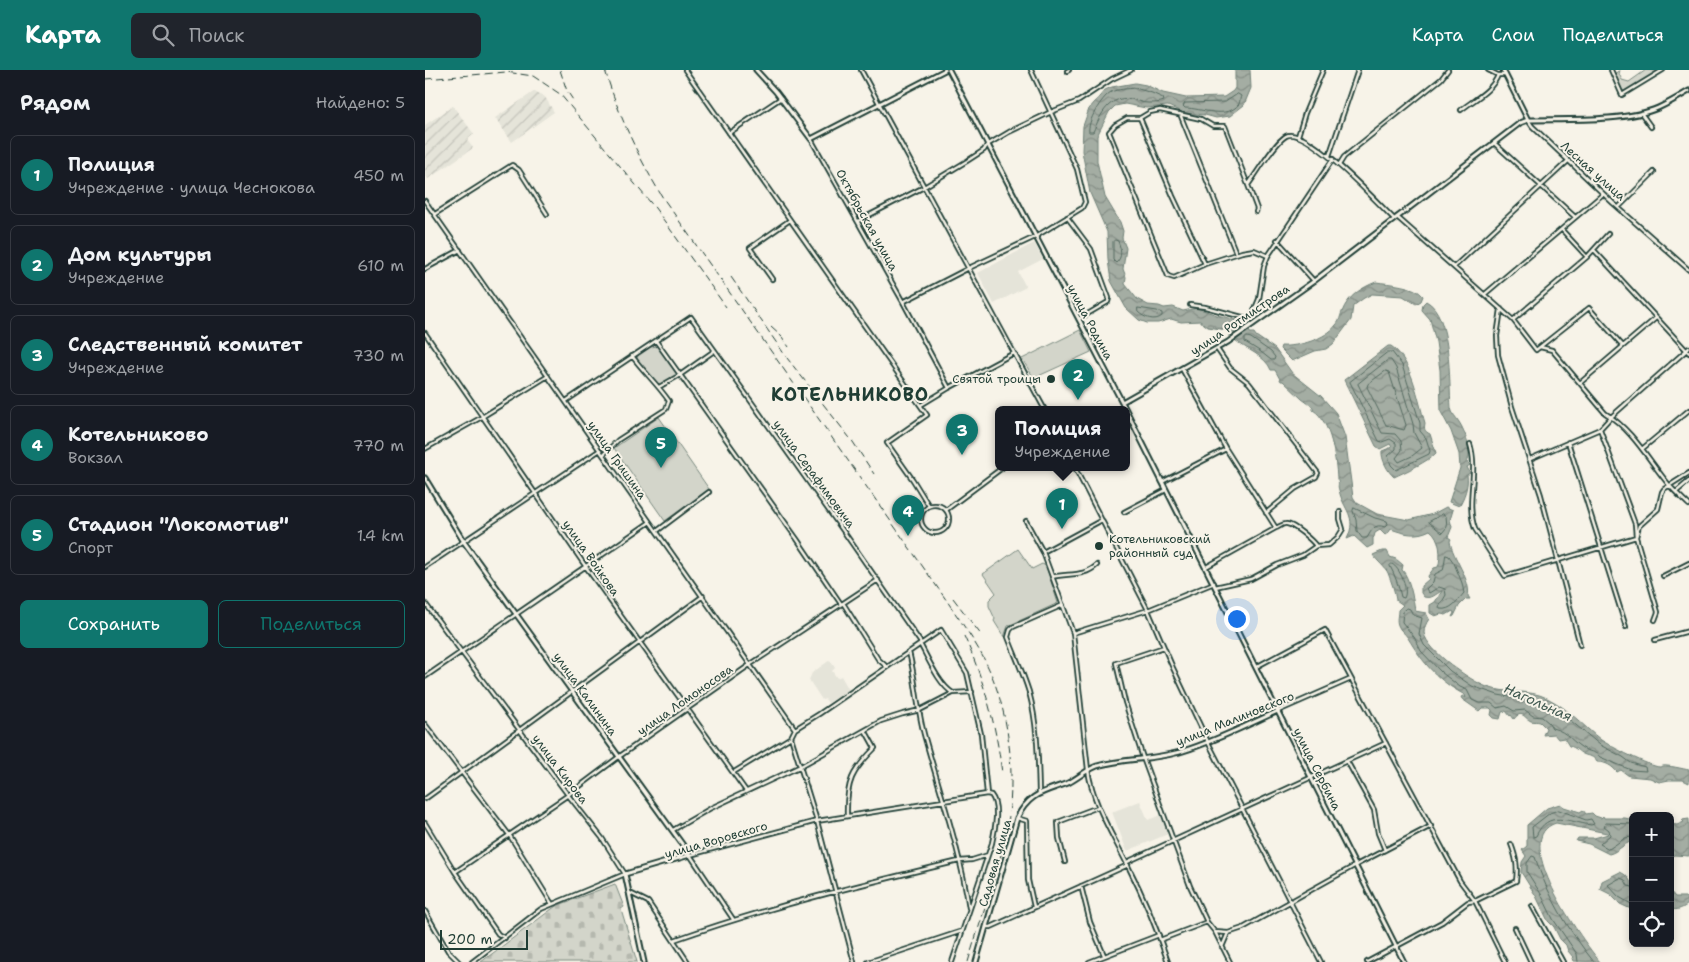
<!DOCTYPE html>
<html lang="ru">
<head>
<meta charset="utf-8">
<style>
	:root { --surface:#171b24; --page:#20242c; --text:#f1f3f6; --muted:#9ea1a6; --line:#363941; --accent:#0f766e }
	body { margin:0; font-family:"Shantell Sans",sans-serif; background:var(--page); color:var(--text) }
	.controls { position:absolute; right:15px; bottom:15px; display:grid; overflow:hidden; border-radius:8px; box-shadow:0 2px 8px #0003 }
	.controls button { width:45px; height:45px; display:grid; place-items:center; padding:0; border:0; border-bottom:1px solid var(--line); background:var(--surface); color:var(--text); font:25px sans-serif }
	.scale { position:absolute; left:15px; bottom:12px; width:88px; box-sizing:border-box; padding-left:5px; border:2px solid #1f3d34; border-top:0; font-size:14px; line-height:18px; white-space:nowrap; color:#1f3d34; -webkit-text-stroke:4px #f7f3e8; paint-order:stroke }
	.you { position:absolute; left:811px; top:548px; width:18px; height:18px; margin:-12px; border:4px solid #fff; border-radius:50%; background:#1a73e8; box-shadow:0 0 0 8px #1a73e833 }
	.badge { display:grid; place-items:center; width:32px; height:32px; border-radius:50%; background:var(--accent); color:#fff; font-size:16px; font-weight:700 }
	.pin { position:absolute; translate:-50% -41px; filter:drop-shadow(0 1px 2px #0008) }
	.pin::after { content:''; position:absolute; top:26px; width:18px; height:15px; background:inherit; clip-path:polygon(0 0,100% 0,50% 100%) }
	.popup { position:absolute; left:570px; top:336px; width:135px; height:65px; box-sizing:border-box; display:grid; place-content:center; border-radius:8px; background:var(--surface); filter:drop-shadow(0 1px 4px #0005); font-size:16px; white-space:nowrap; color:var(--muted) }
	.popup b { font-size:19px; color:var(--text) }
	.popup::after { content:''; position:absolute; left:50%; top:100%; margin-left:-10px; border:10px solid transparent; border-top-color:var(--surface) }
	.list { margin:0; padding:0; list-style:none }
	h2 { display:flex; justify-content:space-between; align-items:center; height:65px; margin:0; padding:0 20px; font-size:21px }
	h2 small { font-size:16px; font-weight:400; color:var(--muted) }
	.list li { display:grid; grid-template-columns:32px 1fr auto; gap:15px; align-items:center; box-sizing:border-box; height:80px; margin:0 10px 10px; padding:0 10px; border:1px solid var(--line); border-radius:8px }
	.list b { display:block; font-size:19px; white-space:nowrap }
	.list p { margin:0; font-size:16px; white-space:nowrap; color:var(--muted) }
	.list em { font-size:16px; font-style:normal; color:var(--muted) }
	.actions { display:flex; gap:10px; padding:15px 20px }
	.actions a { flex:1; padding:11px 0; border:1px solid var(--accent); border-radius:8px; text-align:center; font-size:18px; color:var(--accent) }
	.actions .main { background:var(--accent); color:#fff }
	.icon { flex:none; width:28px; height:28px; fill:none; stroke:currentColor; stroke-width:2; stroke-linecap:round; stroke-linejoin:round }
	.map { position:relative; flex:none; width:1264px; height:892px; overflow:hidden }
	header { display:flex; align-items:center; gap:30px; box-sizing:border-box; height:70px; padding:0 25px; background:var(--accent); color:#fff }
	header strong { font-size:24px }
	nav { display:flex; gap:28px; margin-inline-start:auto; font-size:18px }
	.search { width:350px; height:45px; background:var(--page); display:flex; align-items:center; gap:12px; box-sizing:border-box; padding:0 18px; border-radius:8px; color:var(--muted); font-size:19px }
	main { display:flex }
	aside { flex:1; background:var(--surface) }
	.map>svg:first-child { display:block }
</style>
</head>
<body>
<header>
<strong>Карта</strong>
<div class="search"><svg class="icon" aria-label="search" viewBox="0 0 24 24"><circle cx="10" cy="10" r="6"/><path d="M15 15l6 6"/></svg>Поиск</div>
<nav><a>Карта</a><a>Слои</a><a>Поделиться</a></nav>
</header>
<main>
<aside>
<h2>Рядом<small>Найдено: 5</small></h2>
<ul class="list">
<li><span class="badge">1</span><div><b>Полиция</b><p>Учреждение · улица Чеснокова</p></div><em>450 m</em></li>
<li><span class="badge">2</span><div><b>Дом культуры</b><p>Учреждение</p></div><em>610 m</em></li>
<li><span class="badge">3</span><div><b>Следственный комитет</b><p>Учреждение</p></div><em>730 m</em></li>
<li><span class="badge">4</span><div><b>Котельниково</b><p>Вокзал</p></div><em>770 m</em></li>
<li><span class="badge">5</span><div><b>Стадион &quot;Локомотив&quot;</b><p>Спорт</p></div><em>1.4 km</em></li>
</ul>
<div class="actions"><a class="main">Сохранить</a><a>Поделиться</a></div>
</aside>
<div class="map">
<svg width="1264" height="892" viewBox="0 0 1264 892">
	<defs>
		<pattern id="industrial-furrows" width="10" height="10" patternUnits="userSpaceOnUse" patternTransform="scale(1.25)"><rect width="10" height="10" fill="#e5e4d9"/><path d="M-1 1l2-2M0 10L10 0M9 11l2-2" fill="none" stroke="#c4c4bb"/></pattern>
		<pattern id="grass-tufts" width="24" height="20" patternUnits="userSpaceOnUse" patternTransform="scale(1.25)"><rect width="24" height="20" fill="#d3d5ca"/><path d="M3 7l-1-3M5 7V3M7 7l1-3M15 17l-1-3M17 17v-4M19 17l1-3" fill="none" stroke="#b5b8ae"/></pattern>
		<pattern id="cemetery-stones" width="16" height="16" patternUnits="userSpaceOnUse" patternTransform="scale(1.25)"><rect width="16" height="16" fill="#d3d5ca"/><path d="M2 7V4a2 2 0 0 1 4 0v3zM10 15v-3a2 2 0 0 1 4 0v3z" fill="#b5b8ae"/></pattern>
		<pattern id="water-waves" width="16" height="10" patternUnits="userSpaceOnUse" patternTransform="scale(1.25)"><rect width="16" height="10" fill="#a4ada3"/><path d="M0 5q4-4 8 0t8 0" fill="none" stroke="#858e86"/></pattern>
	</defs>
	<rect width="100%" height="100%" fill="#f7f3e8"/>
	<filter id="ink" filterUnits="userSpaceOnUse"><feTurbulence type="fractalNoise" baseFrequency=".02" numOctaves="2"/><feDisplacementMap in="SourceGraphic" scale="10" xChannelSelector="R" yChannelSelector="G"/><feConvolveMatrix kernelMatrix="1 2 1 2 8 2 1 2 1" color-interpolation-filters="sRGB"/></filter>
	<g filter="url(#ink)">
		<!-- built -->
		<path fill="#e5e4d9" d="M609,173L618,189L593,202L601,217L569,234L553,203Z
			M405,590L410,598L407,601L412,608L416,606L424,620L403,633L400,629L397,630L384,610L387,603Z
			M715,731L723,750L736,745L743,764L702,781L687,742Z"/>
		<!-- industrial -->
		<path fill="url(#industrial-furrows)" d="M110,21L120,27L129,42L87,72L70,48Z
			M28,36L49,64L42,70L48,78L3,109L0,105V55Z"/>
		<!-- grass -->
		<path fill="url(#grass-tufts)" stroke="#79897f" d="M1195,0L1194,4L1197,10L1204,12L1221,0L1234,1L1198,23L1196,22L1189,4Z"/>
		<!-- cemetery -->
		<path fill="url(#cemetery-stones)" stroke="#79897f" d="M190,814L199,837L196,839L212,892H56L131,836Z"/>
		<!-- park -->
		<path fill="#d3d5ca" stroke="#79897f" d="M655,260L666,282L609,308L597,289Z
			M233,276L253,305L238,314L234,315L223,305L212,289L213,285L225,277Z
			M234,347L284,419L240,451L189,378Z
			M593,479L607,499L617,494L621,496L633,533L583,556L579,567L569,551L570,549L564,536V530L571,523L558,504Z"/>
		<!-- water -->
		<path fill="url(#water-waves)" stroke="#6f8077" d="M810,0H825L826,18L819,35L805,46L791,48L780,45L759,43L743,36L721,38L700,34L690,36L684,42L672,66V91L680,127L695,152L698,161L697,168L701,178L698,199L701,207L700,214L712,229L723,235L734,236L739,238L748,237L758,241L772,238L792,245L823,253L804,268V263L802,260L783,257L775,251L756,252L746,249L733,253H722L714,250L701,238L686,211L683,190L682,162L665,123L657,81L658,56L664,39L680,20L687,17L710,13L721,15L738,23L761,28L799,27L808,21L810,18Z
			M951,212C964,214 990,215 998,226L996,231L991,234L978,226L947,224L939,228L928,236L926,250L908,274L901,279L890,281L867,291L855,279L856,276C873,277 901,269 911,255C915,251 915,246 917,242C923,226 936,218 951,212Z
			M1001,231C1027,244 1024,313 1026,338C1027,344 1031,347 1034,352C1040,361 1048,383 1042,391L1045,395L1042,397L1045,403L1042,405C1044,415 1039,428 1034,436L1024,432L1035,398L1034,384L1026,361L1016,342L1015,300L1011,272L1005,249L997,240L998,234Z
			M824,260L825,263H829L831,266L850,279L867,303L896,326L911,343L920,367L928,427L932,433L952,444L984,450L1008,444L1021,437L1028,440L1025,450L1027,457L1023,467L1026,469L1025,471C1027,487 1047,511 1043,526L1045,529H1041L1034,536L1029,546L1027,547L1029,543L1028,541L1021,545L1016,544L1010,546L1005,543V535L1010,532L1017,521C1010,524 1008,529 999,527L996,523V516L1004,509L1003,506L1009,498L1013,497C1017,486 1015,467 1005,460C991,467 980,464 966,459L964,462L960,465L955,460L950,463L949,467L948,468V475L942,478L929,466L922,469C933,446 918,440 914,420C912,415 915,414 912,409C911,389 906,351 888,340V337L877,329L858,311H856L850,300H846C841,286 820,279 810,270Z
			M963,276H966C987,290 993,330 1000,353C999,359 999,361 1005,364L1011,383C1004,391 980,402 969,407C963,402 956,389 957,381L967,377L965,374L955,379L951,376L919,310Z
			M957,481H962L965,487L971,489L978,495L977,500C984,506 989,531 990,541L1001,543L1004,549C1001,553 999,558 999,563C1002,581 1046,611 1062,617C1081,624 1104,619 1122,628C1143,638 1158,656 1176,670C1185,676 1225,697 1235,697C1236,697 1237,696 1238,696C1242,695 1259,699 1264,700V713L1258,710H1244L1234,712L1225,708L1204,706L1196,700L1192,702C1187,696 1181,692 1172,692C1168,685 1164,687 1158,684C1153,682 1151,677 1144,676L1139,668L1133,669L1129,664L1118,665L1121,658L1115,652C1112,651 1109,652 1106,651C1099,648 1097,639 1089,649L1086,645L1085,646L1081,641L1077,642L1075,649L1069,648L1066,645L1067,640L1065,638H1057L1054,641L1037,629L1036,627L1038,626L1041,628L1040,625C1013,611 998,593 983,568C980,563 975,561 973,555C971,550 973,545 973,540L978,535L971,530C970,521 966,511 963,503C961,498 952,491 948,485Z
			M1135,734L1139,737L1155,742L1158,740L1161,744L1167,743L1170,746L1176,748L1178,746L1179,748H1200L1208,750V771C1199,773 1193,782 1184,784L1164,774L1151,771L1153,768H1169L1183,764L1182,763L1131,753C1082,768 1159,872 1175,892L1148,891L1147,888L1148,887L1143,881L1141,875L1135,869L1129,857L1123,851L1111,826L1096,802L1097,792L1101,786L1097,780L1102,776V755L1122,738Z
			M1264,749V786L1249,785L1245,787V754L1252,755L1259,752L1257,750Z
			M1195,802C1211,809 1208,825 1208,840L1195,834L1185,824L1175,819L1177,811Z
			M1245,821L1250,827H1260L1264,831V833C1259,838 1252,841 1245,839Z"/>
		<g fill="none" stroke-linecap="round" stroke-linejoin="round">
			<!-- shore -->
			<path stroke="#546a60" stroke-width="1" d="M710,18L727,23L738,28L739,31C734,33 729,33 723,33C717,33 713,31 707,29C684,25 676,44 668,62H664C662,52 676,28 686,22C692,19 703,19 710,18Z
				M813,24L816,26C815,28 815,31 814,34C802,50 776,38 760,38L758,36L760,33L800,32Z
				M690,170L693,171C696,179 698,187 691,193L688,190V172Z
				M713,238L732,241L737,243V246C730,252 719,248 713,242Z
				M822,267L826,268L846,282L850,287L849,290H846L836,282L820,272V269Z
				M963,282H967L977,295L995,353V361L1001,368L1005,381L1004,384C993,389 982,395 971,400L966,395L963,386L971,379V373L965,369L957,372L954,371L925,312Z
				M963,290H966L971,298L988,354L989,363L997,378L987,386L974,392L971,388L977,380L976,371L970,364L957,363L933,314Z
				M961,301L964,302L981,355L979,360L961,355L942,317L943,314Z
				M929,438L950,448L962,451L963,454L960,457C949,453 947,460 942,468H937L932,461L931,450L928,441Z
				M1018,444L1021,446L1022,457L1017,463L1004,452Z
				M1021,485L1024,486L1029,493L1037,513L1039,523C1033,530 1026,541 1015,539L1014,537L1021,525L1020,519L1014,517L1004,523L1001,519L1008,512L1010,504L1018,500Z
				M967,494C975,498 984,519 979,528L976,527C974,517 970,505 965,496Z
				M982,538L985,539L988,545L997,548L994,564L999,575L1025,601L1047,616L1073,625L1120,633L1140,646L1175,675L1198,687L1206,693L1220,697L1221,701L1206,700L1175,687C1171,682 1166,682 1161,680C1147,673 1144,662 1127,658L1124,653L1117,647L1108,646L1100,640L1089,641L1081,636L1072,638L1066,633H1054L1047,630L1042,620L1035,617L1016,602L996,581L989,567L977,552L978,541Z
				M1134,740L1161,750L1166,749L1169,754L1166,755C1144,752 1123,739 1111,766L1108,767L1107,757L1125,743Z
				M1208,754L1180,753L1179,756L1184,760L1185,765L1175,774L1184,779L1200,768L1208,767
				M1208,817L1203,816L1200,810L1195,808L1183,815L1194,827L1208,835
				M1153,892L1152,884L1128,849L1116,824L1102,802V793L1107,786L1110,787C1122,825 1144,861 1169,892"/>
			<defs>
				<path id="street" d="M260,0L502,345L462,373L488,410L504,436
					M436,0L620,340
					M1063,0L1073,5H1080
					M1186,0L1197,25L1238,0
					M642,1L644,0
					M1036,40C1047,31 1068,20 1073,5
					M1216,43L1226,57
					M755,44L811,183
					M715,48L748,126L780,194
					M1103,50L1107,56L1188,133L1264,200
					M304,63L356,28
					M873,66L880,43L898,0
					M386,69L478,232L524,318
					M1069,73L1150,147
					M904,86L933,0
					M914,95L919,87L1016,9L1023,0
					M823,115L832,139L831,142
					M0,131L370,659
					M1194,137L1229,102
					M10,144L87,95L94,100L122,144
					M642,147L666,179L684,228L683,232L654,249
					M972,147L1088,250L1111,280L1164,238L1198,276
					M433,151L499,117L542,91L559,80L562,75L584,62L626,42L654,31L687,9L706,0
					M1137,160L1162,187
					M852,170L889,211
					M1169,180L1264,283
					M843,186L829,180L817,182L780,194L749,208L743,206L684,62L690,55L702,48H715L725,42L735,40L776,49L788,56H800L823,115C832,103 850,72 861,66C881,55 954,134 969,149
					M1029,197L1143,91
					M0,199L35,180
					M347,209L325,178L365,150
					M1060,224L1178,124
					M478,232L544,198L610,167L657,138L660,132L652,99L606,0
					M765,235L780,237L821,248L827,246L834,229L839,196L843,186L908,89
					M1076,239L1072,266L1073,285L1087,337L1116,425L1155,575
					M1088,250L1162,187L1183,164
					M0,263L161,497L321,721
					M231,271L372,469L416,534
					M1115,277L1127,280L1180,343C1208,360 1224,391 1245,416C1251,423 1258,429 1264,435
					M792,279L805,298L824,313L893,403L891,407L870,419L841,443
					M757,299L801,379L851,458C854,457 858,453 862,454C869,455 887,470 891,476
					M1155,313L1231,248
					M234,317L255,305L289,281
					M141,331L266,247L419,462L496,573
					M496,335L524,318L589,283
					M1175,359L1210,454L1211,467L1233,542L1230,550
					M1143,372L1201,557
					M1045,374C1054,403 1040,431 1050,459L1080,506L1211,467L1214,456L1233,439L1237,422L1239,419L1264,403
					M0,379L57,347L123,306
					M1217,379L1264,340
					M179,384L193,370L241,339L244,331C233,315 219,302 207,286
					M1105,389L1175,359L1186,347L1264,278
					M650,398L723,540L748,598L783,672L896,892
					M737,412L801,379
					M1251,422L1264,411
					M496 449a14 14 0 1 1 28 0a14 14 0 1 1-28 0Z
					M521,440L577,398
					M699,442L741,420
					M601,451L618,482L648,563L663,700C668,735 688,765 703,796C719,827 732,859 743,892
					M232,461L284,422
					M618,482L677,450
					M0,497L175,380
					M781,497L851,458
					M1238,506L1264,493
					M627,507C644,503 659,507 672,495
					M790,517L826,509L852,495L878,485L891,476L904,475L913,467L918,459L915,449V442
					M0,533L143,725L177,768L200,804L116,839L47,892
					M418,533L453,589L462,597
					M648,563L723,540L789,513
					M1230,570L1264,561
					M495,574C503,588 514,615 528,623
					M739,577L691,593L700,632L718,688L765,816L782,852L790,862L805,892
					M484,582C491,610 492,640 500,668C516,725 535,780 544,838
					M831,597L900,560L1035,811L1050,831L1080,892
					M0,607L225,452
					M853,641L926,609
					M0,654L85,766L127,834
					M366,667L392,751L429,892
					M922,691L949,740L953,763L960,780
					M309,702L366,667L370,659L394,644L516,560L542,603L556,664L562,724
					M614,723C613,689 613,655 604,622C598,603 590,585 583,567L585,560L588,557L638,535
					M0,729L278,526
					M422,746C421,712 427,701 450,678L440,660
					M592,748L602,751L603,810L609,837
					M0,753L30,802L73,864L80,868
					M248,760L286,738L376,696L456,651L478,644L495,640L528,623L547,622
					M640,792L634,768L633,752L673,737
					M702,792L961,673
					M30,802L143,725L195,686L326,594L453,510
					M656,816L665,852L679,885
					M205,823L223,832L263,892
					M1107,836L1138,892
					M0,841L23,881L34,892
					M308,849L265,785L392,751L562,724
					M561,857H566L703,795
					M1090,858L1106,892
					M790,862L803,863L818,858L931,795L1006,756
					M249,870C342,837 438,814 534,791L547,790L563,785
					M735,870L782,852
					M797,877L803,863
					M443,892L537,861
					M527,892L567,773C570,759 575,736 566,725L562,724
					M664,892L734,865
					M942,892L1017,852L1043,832L1050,831L1091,811C1093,797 1091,787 1086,774"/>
				<path id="secondary" d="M331,0L351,22L386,69L520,0
					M524,0L697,332L979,892
					M1078,0L1103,50
					M697,332L803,272L889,211L1095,53L1103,50C1139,49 1201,52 1233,38C1244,33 1254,27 1264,21
					M0,408L39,472L265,785L200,804L219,892
					M551,892L592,748C604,723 619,722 643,713C653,708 661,700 672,696C701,688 730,690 758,681C791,671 822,655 853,641"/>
			</defs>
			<!-- street casing -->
			<use href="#street" stroke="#1f3d34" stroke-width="6"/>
			<!-- secondary casing -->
			<use href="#secondary" stroke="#1f3d34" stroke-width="7"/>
			<!-- street -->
			<use href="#street" stroke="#f7f3e8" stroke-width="2.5"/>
			<!-- secondary -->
			<use href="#secondary" stroke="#f7f3e8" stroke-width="3"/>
			<!-- rail -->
			<path stroke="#1f3d34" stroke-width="1" stroke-dasharray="8 4" stroke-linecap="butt" d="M135,0L142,21L148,30
				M180,0C193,44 214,89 238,128L522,531C538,555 556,579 567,606C585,651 590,704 583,753C575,799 556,847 543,892
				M0,9L81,2L108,6L135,24L230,138L301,237
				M306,207L362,288L428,372L449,404
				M346,257L357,267L364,277
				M528,528L557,566
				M539,566C559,609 571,655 577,703"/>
		</g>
	</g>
	<!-- markers -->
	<g fill="#1f3d34" stroke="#f7f3e8" stroke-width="2">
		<circle cx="626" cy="309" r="5"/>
		<circle cx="674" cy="476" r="5"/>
	</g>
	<g text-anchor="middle" stroke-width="4" stroke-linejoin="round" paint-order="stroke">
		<!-- street labels -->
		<g font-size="12" fill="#1f3d34" stroke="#f7f3e8">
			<text transform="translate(1168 101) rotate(42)" y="4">Лесная улица</text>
			<text transform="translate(442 150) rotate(61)" y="4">Октябрьская улица</text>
			<text transform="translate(815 250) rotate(-34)" y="4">улица Ротмистрова</text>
			<text transform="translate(665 252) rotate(62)" y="4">улица Родина</text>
			<text transform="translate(192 390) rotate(55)" y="4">улица Гришина</text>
			<text transform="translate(389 404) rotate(54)" y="4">улица Серафимовича</text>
			<text transform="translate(166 488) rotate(55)" y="4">улица Войкова</text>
			<text transform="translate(160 624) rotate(54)" y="4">улица Калинина</text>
			<text transform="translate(260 630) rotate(-35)" y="4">улица Ломоносова</text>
			<text transform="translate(810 649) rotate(-22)" y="4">улица Малиновского</text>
			<text transform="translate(135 699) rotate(53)" y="4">улица Кирова</text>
			<text transform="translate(892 699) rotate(63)" y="4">улица Сербина</text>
			<text transform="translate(291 770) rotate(-16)" y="4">улица Воровского</text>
			<text transform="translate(570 793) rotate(-74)" y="4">Садовая улица</text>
		</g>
		<!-- poi labels -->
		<g font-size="12" fill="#1f3d34" stroke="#f7f3e8" text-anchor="end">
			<text x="616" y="313">Святой троицы</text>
			<text x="684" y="473" text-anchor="start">Котельниковский<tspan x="684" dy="14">районный суд</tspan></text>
		</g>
		<!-- water labels -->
		<g font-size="14" font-style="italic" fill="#405950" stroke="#f7f3e8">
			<text transform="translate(1113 632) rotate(24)" y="5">Нагольная</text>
		</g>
		<!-- district labels -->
		<g font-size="18" font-weight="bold" letter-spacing="1" fill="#1f3d34" stroke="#f7f3e8">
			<text x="425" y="331">КОТЕЛЬНИКОВО</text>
		</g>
	</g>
</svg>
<div class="controls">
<button>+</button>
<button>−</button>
<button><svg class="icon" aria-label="locate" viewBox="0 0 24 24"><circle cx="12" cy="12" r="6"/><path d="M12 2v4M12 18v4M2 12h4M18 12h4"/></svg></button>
</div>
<div class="scale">200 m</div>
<div class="you"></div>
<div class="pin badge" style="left:637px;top:459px">1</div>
<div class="popup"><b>Полиция</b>Учреждение</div>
<div class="pin badge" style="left:653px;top:330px">2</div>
<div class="pin badge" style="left:537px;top:385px">3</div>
<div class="pin badge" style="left:483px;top:466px">4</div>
<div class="pin badge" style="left:236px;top:398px">5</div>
</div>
</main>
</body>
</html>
